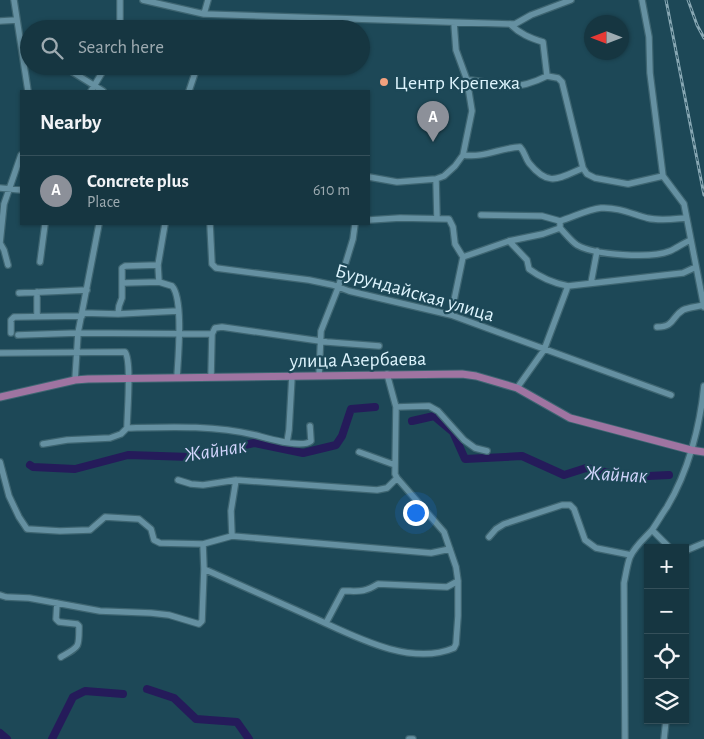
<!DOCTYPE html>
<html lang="en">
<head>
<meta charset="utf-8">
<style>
	:root { --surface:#163641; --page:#1f3e48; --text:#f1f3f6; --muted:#9eabb1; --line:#35505a; --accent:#8c9099 }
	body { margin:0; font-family:"Alegreya Sans",sans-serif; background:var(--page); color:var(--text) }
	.controls { position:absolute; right:15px; bottom:15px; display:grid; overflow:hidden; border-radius:0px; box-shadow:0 1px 4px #0004 }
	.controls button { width:45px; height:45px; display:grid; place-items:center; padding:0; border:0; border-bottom:1px solid var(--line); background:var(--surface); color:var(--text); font:25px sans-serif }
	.compass { position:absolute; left:584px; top:15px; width:45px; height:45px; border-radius:50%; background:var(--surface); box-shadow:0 1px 4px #0004; rotate:270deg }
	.you { position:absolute; left:415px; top:512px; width:18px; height:18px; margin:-12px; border:4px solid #fff; border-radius:50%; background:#1a73e8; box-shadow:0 0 0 8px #1a73e833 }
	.badge { display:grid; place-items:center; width:32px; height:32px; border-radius:50%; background:var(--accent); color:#fff; font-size:16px; font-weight:700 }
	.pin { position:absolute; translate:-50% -41px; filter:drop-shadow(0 1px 2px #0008) }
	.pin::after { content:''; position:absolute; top:26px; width:18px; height:15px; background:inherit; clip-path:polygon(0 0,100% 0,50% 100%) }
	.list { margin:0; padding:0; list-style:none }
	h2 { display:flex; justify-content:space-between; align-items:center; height:65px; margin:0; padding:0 20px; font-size:21px }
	h2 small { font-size:16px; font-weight:400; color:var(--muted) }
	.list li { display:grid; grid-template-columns:32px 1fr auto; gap:15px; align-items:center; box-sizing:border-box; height:70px; padding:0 20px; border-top:1px solid var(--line) }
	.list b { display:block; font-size:19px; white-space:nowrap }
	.list p { margin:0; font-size:16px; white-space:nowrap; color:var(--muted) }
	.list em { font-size:16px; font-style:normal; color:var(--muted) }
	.icon { flex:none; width:28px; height:28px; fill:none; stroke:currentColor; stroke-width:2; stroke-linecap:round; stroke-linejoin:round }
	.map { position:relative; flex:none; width:704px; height:739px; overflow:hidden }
	.search { position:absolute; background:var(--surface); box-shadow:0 1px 4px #0004; left:20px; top:20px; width:350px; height:55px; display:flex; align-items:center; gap:12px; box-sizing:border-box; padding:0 18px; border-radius:28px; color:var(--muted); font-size:19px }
	.panel { position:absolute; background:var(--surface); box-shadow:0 1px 4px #0004; left:20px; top:90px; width:350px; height:135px; border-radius:0px }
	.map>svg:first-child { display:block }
</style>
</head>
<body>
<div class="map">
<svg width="704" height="739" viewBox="0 0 704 739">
	<rect width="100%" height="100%" fill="#1d4857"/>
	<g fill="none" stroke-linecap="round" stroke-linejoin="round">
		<!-- river -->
		<path stroke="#251b5a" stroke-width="8" d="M412,421L434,416L453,432L465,459L522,456L564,475L586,468L628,477L669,475
			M30,465L33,467L75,469L128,455L191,457L254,443L303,453L336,445L342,436L351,409L375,407
			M147,689L174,698L196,719L237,722L249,739
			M0,733L7,739
			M52,739L73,697L85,691L123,694"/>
		<defs>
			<path id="minor" d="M14,0L28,91
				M143,0L204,14L510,24H515L531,15L571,0
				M642,0L649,37L650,73L663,176L684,204L704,307
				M204,14L208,0
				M0,21L17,20
				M510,24C520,34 530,38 543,42L547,76L558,78L562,82L583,168L587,174L595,178L628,184L663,176
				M120,29V0
				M63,66L103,91
				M467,80C480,80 491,84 503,86C519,88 533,83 547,76
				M91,91L106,66
				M189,91L197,67
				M463,155C485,158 499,148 520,147C525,152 525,158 529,163C549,188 559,178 583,168
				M369,177L397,182L436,179L444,176L455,166L463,155L472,111L467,80L456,50L454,23
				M436,179L437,218
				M0,188L21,190
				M481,215L542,216L560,221
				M686,218C673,219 660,221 647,218C632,214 618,207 601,208C589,209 573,217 560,221V228C565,233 571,241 577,245C594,255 651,259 670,251C677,248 683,243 691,240
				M369,220L400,218L449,219L453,227L455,244L463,257L451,315
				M165,224L158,265L159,282L172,286C184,299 178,359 177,377
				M210,224L212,264L216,268L309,280L333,285L349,291L451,315L671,395
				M509,241L527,260L529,269C541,278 553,283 568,286L683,273L696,267
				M0,243L4,204L21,155
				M0,243L4,250L8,265
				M463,257L509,241L543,234L560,228
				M40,262L45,224
				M122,283L159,282
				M591,283L597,251
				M37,292V316
				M19,293L87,290
				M83,313L118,314L178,311
				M118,314L119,306L122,298V268L125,266L158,265
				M657,327C675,327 671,317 683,310C689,307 697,307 704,305
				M11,333V320L14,317L82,316
				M18,335L78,333L212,334
				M0,353L125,352C132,361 127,413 127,428
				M319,376L321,331L338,288L353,239L355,224
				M211,377L212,334L215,328L222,327L327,342L379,346
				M75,380L78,333L99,224
				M517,388L544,350L568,286
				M396,407L429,406L438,411L464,440L475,448L487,451
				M287,442L289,430L292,376
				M43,444L67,440L110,438L121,434L127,428C169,427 213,425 255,435C267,438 302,449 311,441L310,426
				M359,452L395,465
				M0,462L9,496L19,517L27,529L60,531L90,530L105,517L139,519L151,529L154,540L160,543L203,544L232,536L431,553L450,549
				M178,480L191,484L203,485L236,480L377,490L387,488L397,478
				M652,530L670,548
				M232,536L231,511L236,480
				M489,537L496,529L504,524L562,505H570L574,509L585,540L596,548L631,555
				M203,544L204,569C238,584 271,599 305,614C347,632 407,668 454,648L456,644L458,616V581L456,567L444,532L397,478L395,474L396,407L387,374
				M685,551L704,543
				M0,595L6,597L29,598L100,611L151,613L169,615L199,624L202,621L204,569
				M57,603L56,619L59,622L77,624L79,626C79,648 80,646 61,657
				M326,623L343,591C359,591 363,593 378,584L447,587L458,581
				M409,739H413
				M625,739L624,583C626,574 627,565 630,557C635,546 645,538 652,530C657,523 662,514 667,507C688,472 700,427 704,386
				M664,739L666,720"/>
			<path id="major" d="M0,397L75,380L88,379L462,374L476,376L517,388L570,418L691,450L704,452"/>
		</defs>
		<!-- minor casing -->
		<use href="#minor" stroke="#3e6571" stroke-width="8"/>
		<!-- major casing -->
		<use href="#major" stroke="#3e6571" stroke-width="9"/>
		<!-- minor -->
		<use href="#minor" stroke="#6590a1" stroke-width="5.5"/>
		<!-- major -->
		<use href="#major" stroke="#9f74a1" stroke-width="7"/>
		<defs>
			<path id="rail" d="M666,0L704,195
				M688,0L697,25L704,38"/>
		</defs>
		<!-- rail casing -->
		<use href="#rail" stroke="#87a7b3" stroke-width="3"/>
		<!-- rail -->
		<use href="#rail" stroke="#1d4857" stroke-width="1" stroke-dasharray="4" stroke-linecap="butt"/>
	</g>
	<!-- markers -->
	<circle fill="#f2a17e" stroke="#1d4857" stroke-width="2" cx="384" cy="82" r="5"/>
	<g text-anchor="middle" stroke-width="4.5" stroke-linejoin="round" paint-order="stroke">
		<!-- poi labels -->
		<g font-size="20" fill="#ddf4fd" stroke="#1d4857" text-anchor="start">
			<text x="394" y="89">Центр Крепежа</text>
		</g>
		<!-- street labels -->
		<g font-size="20" fill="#ddf4fd" stroke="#1d4857">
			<text transform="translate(415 292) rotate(16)" y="7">Бурундайская улица</text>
			<text transform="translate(358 359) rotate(-1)" y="7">улица Азербаева</text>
		</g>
		<!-- water labels -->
		<g font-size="21" font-style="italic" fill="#d3d5fd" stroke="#1d4857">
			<text transform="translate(215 450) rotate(-9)" y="7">Жайнак</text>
			<text transform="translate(616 474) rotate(3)" y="7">Жайнак</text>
		</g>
	</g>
</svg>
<div class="controls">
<button>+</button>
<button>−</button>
<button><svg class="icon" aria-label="locate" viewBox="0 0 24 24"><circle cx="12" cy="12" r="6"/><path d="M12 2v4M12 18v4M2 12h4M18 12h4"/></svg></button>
<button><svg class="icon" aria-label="layers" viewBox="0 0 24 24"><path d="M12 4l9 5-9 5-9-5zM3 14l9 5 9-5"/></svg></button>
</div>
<svg class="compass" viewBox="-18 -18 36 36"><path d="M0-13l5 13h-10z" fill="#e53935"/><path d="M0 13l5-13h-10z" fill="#9eabb1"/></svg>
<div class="you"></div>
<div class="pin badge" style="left:433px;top:142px">A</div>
<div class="search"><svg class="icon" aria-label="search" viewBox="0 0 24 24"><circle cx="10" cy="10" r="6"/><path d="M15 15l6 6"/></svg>Search here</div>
<section class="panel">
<h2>Nearby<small></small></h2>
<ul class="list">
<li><span class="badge">A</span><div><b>Concrete plus</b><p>Place</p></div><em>610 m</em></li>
</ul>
</section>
</div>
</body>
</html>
